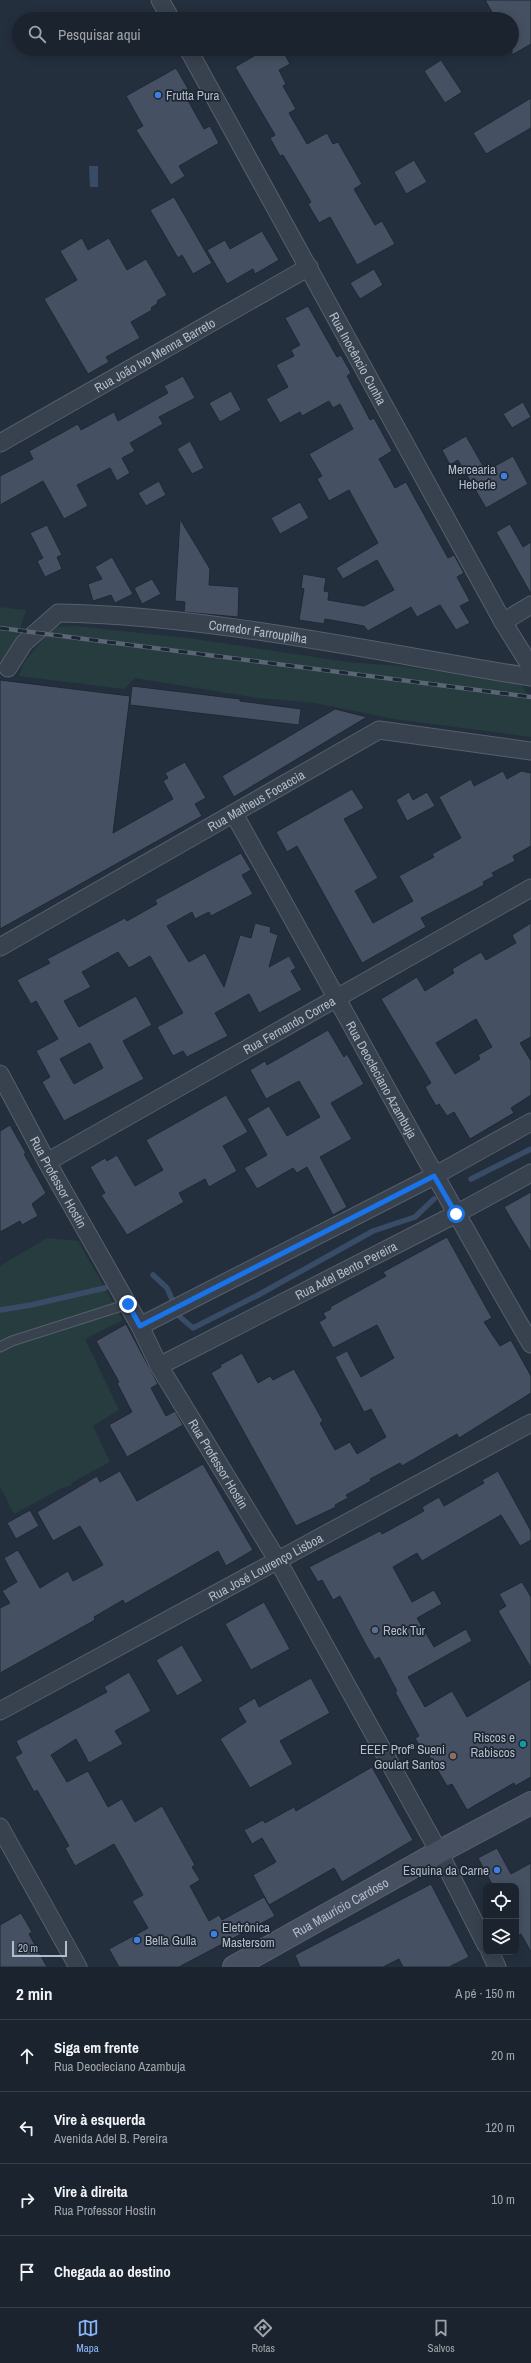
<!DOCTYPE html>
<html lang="pt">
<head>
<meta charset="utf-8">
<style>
	:root { --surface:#1b232e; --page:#282f3a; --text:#f1f3f6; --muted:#a0a4aa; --line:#39404a; --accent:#8ab4f8 }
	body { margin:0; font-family:"Archivo Narrow",sans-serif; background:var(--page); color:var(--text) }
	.controls { position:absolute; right:12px; bottom:12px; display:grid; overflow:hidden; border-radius:8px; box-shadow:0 2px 10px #0003 }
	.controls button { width:36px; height:36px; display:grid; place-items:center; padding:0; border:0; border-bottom:1px solid var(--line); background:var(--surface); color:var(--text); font:20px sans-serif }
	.scale { position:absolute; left:12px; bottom:10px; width:55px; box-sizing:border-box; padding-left:4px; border:2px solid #b4bcc9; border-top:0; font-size:11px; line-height:14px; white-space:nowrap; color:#b4bcc9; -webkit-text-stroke:3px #1d2633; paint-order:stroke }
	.stop { position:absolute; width:12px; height:12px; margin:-9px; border:3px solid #1a73e8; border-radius:50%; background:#fff }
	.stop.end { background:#1a73e8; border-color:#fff; box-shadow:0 1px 4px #0008 }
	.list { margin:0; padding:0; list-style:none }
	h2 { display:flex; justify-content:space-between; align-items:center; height:52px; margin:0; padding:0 16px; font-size:17px }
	h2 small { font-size:13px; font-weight:400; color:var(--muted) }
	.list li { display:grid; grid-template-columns:26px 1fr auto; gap:12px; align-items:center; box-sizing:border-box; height:72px; padding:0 16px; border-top:1px solid var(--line) }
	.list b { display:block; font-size:15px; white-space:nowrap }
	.list p { margin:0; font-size:13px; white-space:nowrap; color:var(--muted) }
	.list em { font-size:13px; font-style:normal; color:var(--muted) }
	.icon { flex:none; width:22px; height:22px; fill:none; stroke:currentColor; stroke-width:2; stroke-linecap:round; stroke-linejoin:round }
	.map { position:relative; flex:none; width:531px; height:1967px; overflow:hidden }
	.search { position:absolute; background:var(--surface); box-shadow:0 2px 10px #0003; left:12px; right:12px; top:12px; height:44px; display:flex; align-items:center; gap:10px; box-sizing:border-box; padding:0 14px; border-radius:22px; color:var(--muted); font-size:15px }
	.sheet { height:340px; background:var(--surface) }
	nav { display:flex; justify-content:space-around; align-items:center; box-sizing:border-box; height:56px; border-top:1px solid var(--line); background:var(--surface); font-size:11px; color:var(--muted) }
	nav a { display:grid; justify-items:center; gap:2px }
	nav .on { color:var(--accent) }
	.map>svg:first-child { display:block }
</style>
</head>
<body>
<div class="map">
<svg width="531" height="1967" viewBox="0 0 531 1967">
	<rect width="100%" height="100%" fill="#242f3e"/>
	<!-- green -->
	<path fill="#263c3f" d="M0,607L26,610L17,638L0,664Z
		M75,626L188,638L348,662L401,666L520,683L531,699V737L394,719L315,703L258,698L135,678L124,689L19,676L23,664L53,627Z
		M47,1238L78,1241L123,1320L85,1339L119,1410L93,1426L110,1462L71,1483L72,1485L62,1488L14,1514L0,1486V1266Z"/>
	<!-- water -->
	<path fill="#394c67" d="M98,166V187H90L89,166Z"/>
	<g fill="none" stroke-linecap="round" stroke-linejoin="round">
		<!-- stream -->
		<path stroke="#394c67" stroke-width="5.5" d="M471,1179L531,1149
			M153,1275L167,1288L180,1317L193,1328L260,1294L373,1231L415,1217L434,1199
			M0,1310L31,1305L105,1288"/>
	</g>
	<!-- building -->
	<path fill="#455162" stroke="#1f2835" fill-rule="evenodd" d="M485,0H531V44L512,55V19H496Z
		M266,49H282L290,64L279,70L286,84L283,86L296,109L289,113L307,144L327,133L333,144L338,142L362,184L354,189L375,225L382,221L395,244L357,265L330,217L319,223L308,204L311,202L283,155L280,156L270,138L275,135L235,67Z
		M441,60L462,92L445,103L424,71Z
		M176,68L191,94L186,97L204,129L210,126L219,143L179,166L185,176L171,185L136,130L143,126L126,96Z
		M531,98V128L486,154L473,133Z
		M414,160L427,182L406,194L394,172Z
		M174,197L212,263L193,274L182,255L178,258L150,210Z
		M262,231L279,260L255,274L253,269L227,284L207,250L225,240L230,249Z
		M82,238L88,250L109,238L127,270L146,259L167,295L157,301L158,303L151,308L152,310L131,322L140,338L106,357L109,362L88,374L44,299L77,280L60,251Z
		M374,269L383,285L360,299L350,283Z
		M308,306L337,357L341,355L351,373L347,376L370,420L374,418L392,451L379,459L395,488L406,482L448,558L454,555L464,573L457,577L470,601L460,606L470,623L456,630L440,605L417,617L411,607L368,631L364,626L325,619L324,624L299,620L304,589L301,588L303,574L326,578L324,591L329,592L328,600L364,606L394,590L377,560L343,579L336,568L378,543L349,490L329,501L317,479L322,476L309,454L353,429L340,404L333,408L329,401L302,416L300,412L280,423L266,399L288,387L276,365L294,356L291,350L300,345L285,318Z
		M183,376L195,398L159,417L163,424L130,443L135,451L122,458L130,473L117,481L110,468L77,485L88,506L64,519L43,481L0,505V476L33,459L29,451L78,424L81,430L114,412L118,421L168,393L164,386Z
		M231,391L241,410L220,422L209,403Z
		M523,402L531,417L512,428L503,414Z
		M466,436L486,471L513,456L528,484L486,508L458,460L450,465L442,450Z
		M190,441L204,468L192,474L177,449Z
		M159,481L166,495L146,506L138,493Z
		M300,502L309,518L280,534L271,518Z
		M180,519L210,569L209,585L239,587L238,617L184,612L185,602L175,601Z
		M510,524L523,547L531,542V594L496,532Z
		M47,525L62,555L57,557L62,569L45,577L37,561L43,558L30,533Z
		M112,557L133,594L115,603L111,595L93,601L88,584L102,579L95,567Z
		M152,579L161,594L142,604L134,588Z
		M0,680L130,696L113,833L173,799L163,781L168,778L165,773L185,762L206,798L195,804L202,816L0,929Z
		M132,686L240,699V701L301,709L299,725L130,705Z
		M335,709L367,717L234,797L222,776Z
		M503,771L507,779L521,771L531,773V846L513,856L515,861L492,873L494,876L483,882L484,885L421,918L426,927L362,963L297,846L287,852L276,832L352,789L364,808L344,819L378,878L355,891L373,923L413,901L399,876L434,857L432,854L461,838L439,797L471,779L474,786Z
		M409,792L413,800L427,792L435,806L407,821L396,800Z
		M241,853L251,870L242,875L253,894L211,916L209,912L195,919L192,912L167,926L189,962L205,953L224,987L240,935L251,938L255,923L271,927L270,932L278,935L269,967L289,956L296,968L291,971L302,990L259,1013L249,994L215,1013L228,1036L187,1057L183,1051L173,1056L157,1027L183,1013L150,956L129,968L118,952L82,972L91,987L64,1001L79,1027L136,996L152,1025L123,1041L144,1079L64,1121L42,1082L50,1077L36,1051L58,1039L36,1001L31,1004L17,980L50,963L47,959L125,918L127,921L157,904L155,900ZM90,1043L103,1068L74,1084L60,1059Z
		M531,923V1037L520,1043L531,1061V1095L511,1108L514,1113L470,1139L454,1112L447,1116L439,1104L436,1106L425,1087L431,1083L381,999L417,977L425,991L454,973L452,969L481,952L486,960L516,943L512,935ZM476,1019L492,1047L478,1055L480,1059L455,1074L436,1043Z
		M328,1030L344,1057L347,1054L364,1084L331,1103L352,1139L320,1157L347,1207L333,1215L307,1167L297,1173L293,1168L257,1189L244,1168L267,1155L247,1119L269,1106L287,1136L320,1117L299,1081L266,1099L250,1070L265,1061L267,1065Z
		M226,1095L248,1132L223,1146L237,1171L209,1187L205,1179L179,1193L184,1202L127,1235L101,1195L105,1193L90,1167L105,1158L107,1161L117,1155L135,1186L163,1170L146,1140Z
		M10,1125L26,1153L24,1154L46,1193L32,1204L38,1216L22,1225L20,1221L0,1232V1131Z
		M531,1192V1252L504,1207Z
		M447,1237L492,1318L484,1322L500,1346L511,1340L531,1376V1393L459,1438L457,1434L402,1466L400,1463L370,1479L371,1481L346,1495L348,1498L335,1505L336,1507L296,1526L211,1373L221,1367L220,1365L242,1353L258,1383L270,1376L273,1380L294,1369L323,1421L320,1423L335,1450L350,1442L357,1454L386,1437L371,1409L364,1412L335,1357L347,1351L361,1377L394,1358L377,1325L333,1348L319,1322L326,1318L323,1313L331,1309L330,1307L386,1276L383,1272Z
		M126,1324L158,1384L151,1388L166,1416L175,1411L183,1425L127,1457L109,1425L132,1412L117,1383L119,1382L96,1341Z
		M203,1464L253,1550L226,1566L218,1551L125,1604L123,1600L94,1617L95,1620L0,1673V1608L10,1603L2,1591L17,1582L4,1558L18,1550L40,1588L68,1571L73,1581L103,1565L80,1526L53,1541L37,1512L97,1476L100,1482L120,1471L137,1501Z
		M498,1471L531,1531V1540L520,1546L501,1515L422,1561L417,1553L393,1567L412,1602L434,1590L442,1604L417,1618L434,1647L466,1629L472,1641L408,1677L425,1707L452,1691L467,1717L531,1679V1777L515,1786L514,1783L467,1810L452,1784L447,1786L428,1754L425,1756L415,1738L419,1736L395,1692L397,1691L379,1657L375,1660L366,1645L340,1596L333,1600L322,1580L318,1582L309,1567L380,1531L382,1534L424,1511L422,1507L439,1497L444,1506L484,1483L482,1480Z
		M30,1510L39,1526L16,1539L7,1523Z
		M522,1582L531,1597V1668L498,1611L506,1606L499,1594Z
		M264,1602L290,1649L251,1670L225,1624Z
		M182,1645L203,1681L177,1696L156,1660Z
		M129,1672L151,1711L115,1731L123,1744L89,1763L76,1739L51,1755L67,1782L88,1771L108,1807L122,1799L135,1822L162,1806L195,1865L192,1867L200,1880L190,1886L209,1921L219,1915L222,1920L264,1897L275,1916L179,1967H119L109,1949L148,1928L132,1901L143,1895L114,1844L75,1866L65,1848L69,1846L37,1790L34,1792L15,1757L22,1753L16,1741L107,1692L104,1687Z
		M311,1678L330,1713L280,1741L293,1764L250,1788L220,1739L246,1722L238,1708L255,1698L259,1707Z
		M372,1767L413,1840L342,1882L334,1868L269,1905L253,1875L276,1862L262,1838L252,1844L244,1830L263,1820L265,1823L294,1807L296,1811Z
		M497,1848L511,1874L531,1863V1952L521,1934L516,1937V1886H489L492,1884L478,1858Z
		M431,1884L469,1957L449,1967H403L399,1959L383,1967H300L295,1955Z
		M21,1913L32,1932L29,1934L47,1967H0V1925Z"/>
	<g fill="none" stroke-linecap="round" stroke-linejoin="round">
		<defs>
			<path id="service" d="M0,1347L12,1341L128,1304"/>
			<g id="minor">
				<path d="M160,0L171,19"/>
				<path id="s1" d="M188,49L503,622L531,667"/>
				<path id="s2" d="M0,443L309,267"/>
				<path d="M503,622L531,605"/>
				<path id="s3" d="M8,668L24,643L58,613C217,616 374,652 531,677"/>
				<path id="s4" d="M234,814C334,991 429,1169 531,1344"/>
				<path id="s5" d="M0,947L379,730L531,751"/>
				<path id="s6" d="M0,1074L47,1162L140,1326L159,1366L278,1561L439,1852L486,1945"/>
				<path id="s7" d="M47,1162L531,888"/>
				<path d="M140,1326L434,1176L531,1122"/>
				<path id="s8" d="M159,1366L456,1214L531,1173"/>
				<path id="s9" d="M0,1711L531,1423"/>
				<path d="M0,1827L78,1967"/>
				<path d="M490,1952L497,1967"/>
			</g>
			<g id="secondary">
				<path id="s10" d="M234,1967L439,1852L531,1803"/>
			</g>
		</defs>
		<!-- service casing -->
		<use href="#service" stroke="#565f6c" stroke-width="11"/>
		<!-- minor casing -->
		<use href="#minor" stroke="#565f6c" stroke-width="19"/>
		<!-- secondary casing -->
		<use href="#secondary" stroke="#565f6c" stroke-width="24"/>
		<!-- service -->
		<use href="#service" stroke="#38414e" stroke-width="9"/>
		<!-- minor -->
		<use href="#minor" stroke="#38414e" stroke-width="17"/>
		<!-- secondary -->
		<use href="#secondary" stroke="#465061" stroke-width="22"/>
		<defs>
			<path id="rail" d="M0,628L531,697"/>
		</defs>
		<!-- rail casing -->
		<use href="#rail" stroke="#5a6575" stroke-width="4.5"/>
		<!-- rail -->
		<use href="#rail" stroke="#1d2633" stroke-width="3" stroke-dasharray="9" stroke-linecap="butt"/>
	</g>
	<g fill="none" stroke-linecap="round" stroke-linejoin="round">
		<!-- route -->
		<path stroke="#1a73e8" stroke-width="5" d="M128,1304L140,1326L434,1176L456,1214"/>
	</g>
	<!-- markers -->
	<g fill="#3f7fe0" stroke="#1d2633" stroke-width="1.5">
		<circle cx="158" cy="95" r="4"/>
		<circle cx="504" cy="476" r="4"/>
		<circle cx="497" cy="1870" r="4"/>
		<circle cx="214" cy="1934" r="4"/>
		<circle cx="137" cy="1940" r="4"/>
	</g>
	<circle fill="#5c6f8a" stroke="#1d2633" stroke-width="1.5" cx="375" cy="1630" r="4"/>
	<circle fill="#0f9aa8" stroke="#1d2633" stroke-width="1.5" cx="523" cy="1744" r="4"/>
	<circle fill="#8d6e63" stroke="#1d2633" stroke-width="1.5" cx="453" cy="1756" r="4"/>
	<g text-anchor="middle" stroke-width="3.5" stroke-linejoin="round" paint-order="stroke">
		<!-- poi labels -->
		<g font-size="13" fill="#b4bcc9" stroke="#1d2633" text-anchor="start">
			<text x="166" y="100">Frutta Pura</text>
			<text x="496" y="474" text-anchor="end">Mercearia<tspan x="496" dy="15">Heberle</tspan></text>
			<text x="383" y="1635">Reck Tur</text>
			<text x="515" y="1742" text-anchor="end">Riscos e<tspan x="515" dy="15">Rabiscos</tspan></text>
			<text x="445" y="1754" text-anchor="end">EEEF Profª Sueni<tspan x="445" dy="15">Goulart Santos</tspan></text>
			<text x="489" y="1875" text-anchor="end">Esquina da Carne</text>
			<text x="222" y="1932">Eletrônica<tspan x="222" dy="15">Mastersom</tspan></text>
			<text x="145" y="1945">Bella Gulla</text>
		</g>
		<!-- street labels -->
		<g font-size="13" fill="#b4bcc9" stroke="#1d2633">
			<text dy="5" stroke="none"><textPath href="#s2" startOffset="178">Rua João Ivo Menna Barreto</textPath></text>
			<text dy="5" stroke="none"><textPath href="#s1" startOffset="353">Rua Inocêncio Cunha</textPath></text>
			<text dy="5" stroke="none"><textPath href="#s3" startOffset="276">Corredor Farroupilha</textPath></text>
			<text dy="5" stroke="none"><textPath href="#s5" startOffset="295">Rua Matheus Focaccia</textPath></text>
			<text dy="5" stroke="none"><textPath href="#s7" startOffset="278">Rua Fernando Correa</textPath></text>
			<text dy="5" stroke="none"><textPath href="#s4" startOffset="304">Rua Deocleciano Azambuja</textPath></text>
			<text dy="5" stroke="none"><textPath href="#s6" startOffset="123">Rua Professor Hostin</textPath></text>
			<text dy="5" stroke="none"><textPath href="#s8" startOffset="210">Rua Adel Bento Pereira</textPath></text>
			<text dy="5" stroke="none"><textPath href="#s6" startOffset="447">Rua Professor Hostin</textPath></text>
			<text dy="5" stroke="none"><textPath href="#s9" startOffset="302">Rua José Lourenço Lisboa</textPath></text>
			<text dy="5" stroke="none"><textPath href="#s10" startOffset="122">Rua Maurício Cardoso</textPath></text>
		</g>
	</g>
</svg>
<div class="controls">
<button><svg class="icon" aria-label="locate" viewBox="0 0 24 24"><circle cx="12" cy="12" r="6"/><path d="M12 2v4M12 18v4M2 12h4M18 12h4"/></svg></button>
<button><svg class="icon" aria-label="layers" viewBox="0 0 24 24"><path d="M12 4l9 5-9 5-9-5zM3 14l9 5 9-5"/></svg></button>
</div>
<div class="scale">20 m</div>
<div class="stop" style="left:456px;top:1214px"></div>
<div class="stop end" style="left:128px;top:1304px"></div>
<div class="search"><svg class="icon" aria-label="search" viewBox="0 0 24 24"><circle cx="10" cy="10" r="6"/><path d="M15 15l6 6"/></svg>Pesquisar aqui</div>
</div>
<section class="sheet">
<h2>2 min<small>A pé · 150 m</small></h2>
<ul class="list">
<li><svg class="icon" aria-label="ahead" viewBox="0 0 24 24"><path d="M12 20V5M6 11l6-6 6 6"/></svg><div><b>Siga em frente</b><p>Rua Deocleciano Azambuja</p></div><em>20 m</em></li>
<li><svg class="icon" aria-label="left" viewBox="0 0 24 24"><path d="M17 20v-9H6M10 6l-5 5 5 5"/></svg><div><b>Vire à esquerda</b><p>Avenida Adel B. Pereira</p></div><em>120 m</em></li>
<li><svg class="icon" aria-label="right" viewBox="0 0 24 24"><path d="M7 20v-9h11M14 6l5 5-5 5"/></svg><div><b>Vire à direita</b><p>Rua Professor Hostin</p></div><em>10 m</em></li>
<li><svg class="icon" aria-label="arrive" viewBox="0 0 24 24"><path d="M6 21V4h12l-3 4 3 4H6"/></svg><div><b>Chegada ao destino</b></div></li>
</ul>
</section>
<nav>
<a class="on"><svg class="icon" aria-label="map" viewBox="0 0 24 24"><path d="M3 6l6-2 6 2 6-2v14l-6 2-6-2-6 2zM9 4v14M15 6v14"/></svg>Mapa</a>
<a><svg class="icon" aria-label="directions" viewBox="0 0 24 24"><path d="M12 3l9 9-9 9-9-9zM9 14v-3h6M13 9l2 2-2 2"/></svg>Rotas</a>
<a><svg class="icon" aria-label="saved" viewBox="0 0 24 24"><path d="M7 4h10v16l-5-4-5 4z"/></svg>Salvos</a>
</nav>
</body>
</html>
